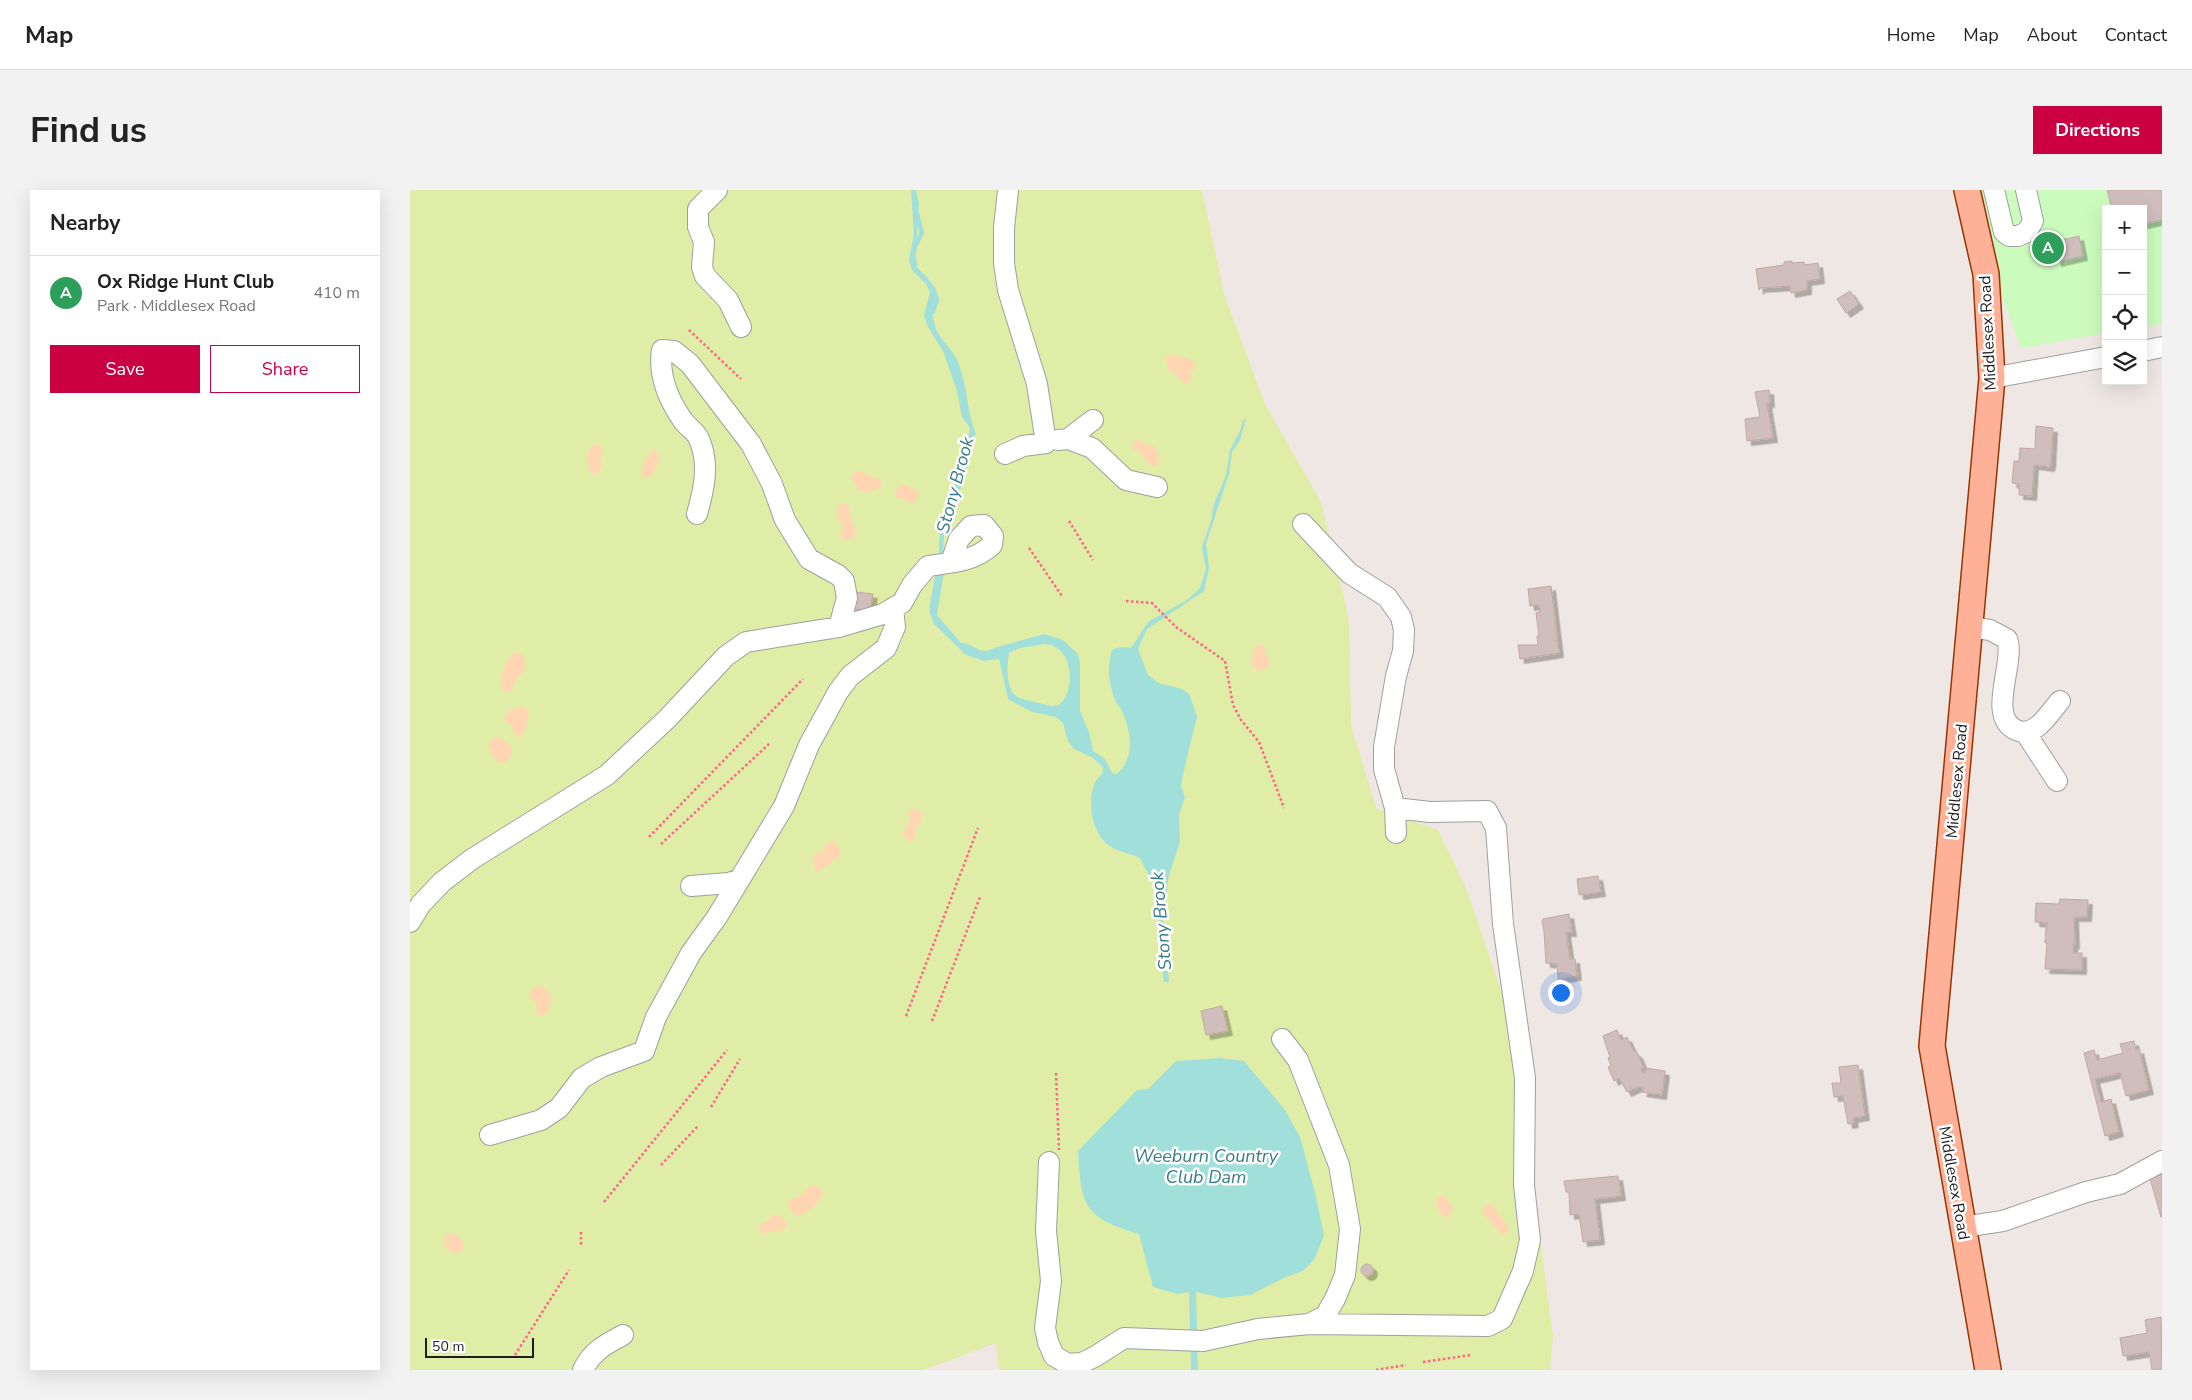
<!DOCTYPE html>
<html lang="en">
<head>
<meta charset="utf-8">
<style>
	:root { --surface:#fff; --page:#f2f2f2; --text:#222; --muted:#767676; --line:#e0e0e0; --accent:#cb0042 }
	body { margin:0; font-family:"Nunito Sans",sans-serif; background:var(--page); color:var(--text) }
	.controls { position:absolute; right:15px; top:15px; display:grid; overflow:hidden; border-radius:0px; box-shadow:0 5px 20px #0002 }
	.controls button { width:45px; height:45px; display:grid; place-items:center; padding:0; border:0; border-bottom:1px solid var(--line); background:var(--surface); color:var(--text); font:25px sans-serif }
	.scale { position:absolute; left:15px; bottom:12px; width:109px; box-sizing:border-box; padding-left:5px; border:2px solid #1e1e1e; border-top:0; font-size:14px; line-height:18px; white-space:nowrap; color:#1e1e1e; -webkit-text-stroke:4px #fff; paint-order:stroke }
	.you { position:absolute; left:1150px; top:802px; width:18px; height:18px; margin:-12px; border:4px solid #fff; border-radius:50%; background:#1a73e8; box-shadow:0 0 0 8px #1a73e833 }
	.badge { display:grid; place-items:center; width:32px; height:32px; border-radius:50%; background:var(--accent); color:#fff; font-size:16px; font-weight:700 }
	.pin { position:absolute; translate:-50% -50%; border:2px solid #fff; box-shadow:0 1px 5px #0006 }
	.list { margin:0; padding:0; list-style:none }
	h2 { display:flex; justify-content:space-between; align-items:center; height:65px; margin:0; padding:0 20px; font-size:21px }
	h2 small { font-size:16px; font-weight:400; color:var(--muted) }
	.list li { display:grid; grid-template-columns:32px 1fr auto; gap:15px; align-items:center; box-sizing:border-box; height:75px; padding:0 20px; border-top:1px solid var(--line) }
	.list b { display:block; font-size:19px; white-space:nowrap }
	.list p { margin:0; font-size:16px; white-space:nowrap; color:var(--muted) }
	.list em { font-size:16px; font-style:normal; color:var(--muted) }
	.actions { display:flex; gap:10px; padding:15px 20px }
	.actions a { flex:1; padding:11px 0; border:1px solid var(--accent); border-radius:0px; text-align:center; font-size:18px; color:var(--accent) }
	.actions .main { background:var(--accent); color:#fff }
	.icon { flex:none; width:28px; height:28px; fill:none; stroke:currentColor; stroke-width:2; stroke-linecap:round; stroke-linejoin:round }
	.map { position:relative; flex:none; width:1752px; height:1180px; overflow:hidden; border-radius:0px }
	header { display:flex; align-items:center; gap:30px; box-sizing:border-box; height:70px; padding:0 25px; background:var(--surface); border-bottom:1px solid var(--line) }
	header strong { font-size:24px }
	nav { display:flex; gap:28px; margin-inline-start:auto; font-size:18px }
	.intro { display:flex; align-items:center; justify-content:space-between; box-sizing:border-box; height:120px; padding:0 30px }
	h1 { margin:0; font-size:35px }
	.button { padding:12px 22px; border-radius:0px; background:var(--accent); color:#fff; font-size:18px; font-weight:700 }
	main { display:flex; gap:30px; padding:0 30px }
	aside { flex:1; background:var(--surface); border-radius:0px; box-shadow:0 5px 20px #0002 }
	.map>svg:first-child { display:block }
</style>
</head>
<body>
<header>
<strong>Map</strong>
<nav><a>Home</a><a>Map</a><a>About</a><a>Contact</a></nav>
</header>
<div class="intro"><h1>Find us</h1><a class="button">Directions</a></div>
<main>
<aside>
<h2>Nearby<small></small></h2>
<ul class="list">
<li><span class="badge" style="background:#2e9e5b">A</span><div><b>Ox Ridge Hunt Club</b><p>Park · Middlesex Road</p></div><em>410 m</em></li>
</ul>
<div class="actions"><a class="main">Save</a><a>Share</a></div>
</aside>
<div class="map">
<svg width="1752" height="1180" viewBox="0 0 1752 1180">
	<defs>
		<filter id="shadow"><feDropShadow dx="4.5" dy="4.5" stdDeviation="0" flood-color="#0004"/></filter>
	</defs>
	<rect width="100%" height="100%" fill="#efe7e3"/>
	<!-- grass -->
	<path fill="#e0eda6" d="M5,0H792L814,104L855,214L911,312L939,429L941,535L966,618L1028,640L1057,700L1106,845L1118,957L1143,1146L1140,1180H589L586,1153L514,1180H0V2Z"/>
	<!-- sand -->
	<path fill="#ffd6b1" d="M761,164L782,170L787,179L778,180L782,188L777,194H774L766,184L758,179L756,169Z
		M726,249L745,257L749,268L747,276C738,277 734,269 729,261L723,260V255Z
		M181,256H191L193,263L190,270L192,274L189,283L181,284C178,277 176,262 181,256Z
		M243,258L248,262L249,272L240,288H233L231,286L234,272Z
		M448,280L471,290L472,297L460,302L447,300L441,286Z
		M491,294L508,300V308L504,313L486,307V300Z
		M431,313L439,315C439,330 446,334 446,346L441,350L432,349L431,333L426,321Z
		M847,455L854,456L860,475L856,479L847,481L840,472Z
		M104,462L114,465L116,478L103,494V499L98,502L93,501C87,494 97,467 104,462Z
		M114,516L119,522L116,539L108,548L104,544L101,534L95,531V525L104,518Z
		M90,547L102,557L101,568L92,574L84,569L78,555L82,549Z
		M504,618L513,622L511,632L506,637L505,649L498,652L493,643L499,631V622Z
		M421,652H426L431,662L430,666L407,682L405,680L403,669L406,663L414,661L415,654Z
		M126,796L138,800L141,811L138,822L130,826L127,824L126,813L119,807L121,800Z
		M406,995L412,1001C413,1011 398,1022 390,1026L381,1022L378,1011L390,1006L398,997Z
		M1033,1005L1043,1017L1042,1023L1036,1028L1028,1021L1026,1009Z
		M1077,1014H1081C1085,1018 1098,1035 1099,1039L1095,1044L1090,1043L1075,1026L1073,1019Z
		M362,1024L373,1027C385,1044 366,1039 360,1042C357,1043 355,1044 352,1044L349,1035L359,1030Z
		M38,1043H45L52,1050L54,1056L52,1062L44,1063L35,1058L34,1050Z"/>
	<!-- park -->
	<path fill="#ccfcbd" d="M1569,0H1752V134L1733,137V19H1696V143L1611,158L1589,97Z"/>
	<!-- water -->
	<path fill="#a1e0da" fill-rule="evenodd" d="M501,0H506L509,14L506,64L507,78C541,107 516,105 525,136C529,149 543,159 548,172C558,195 556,221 566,244L562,249L561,264L545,317L535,330L533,362L536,369L527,425L551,453C565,453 570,467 584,458L634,444L653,450L668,464L670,472V521L679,542L683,561L695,569L702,583L707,584C726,567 721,540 711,519C709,516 706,513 705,510C698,493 697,477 702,460L710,457L721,458L738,432L777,410L790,398L796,379L792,357L801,331L804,314L816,285L820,260L830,241L833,230L836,229L830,250L822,262L819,284L796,354L799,378L794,401L737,439L728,459L738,485L749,493L772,499L779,504L787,526L772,589L771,596L775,607L769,625L770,652L759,685L753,727L759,792H754C750,761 747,730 750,700L737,682L730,668C719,662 704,662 695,652C679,637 675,597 692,584L693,577L683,568L664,559L658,551L653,533L646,527L622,522L598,509L589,469L574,471L556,465L524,434L520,423V414L529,364L530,328L535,324L543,313L544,297L555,266L560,238L552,227L547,201L533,161L518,137L514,126L520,102L516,94L502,80L499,69L504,44ZM635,454C663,455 667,500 649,515L641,516L609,508C595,501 597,476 599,463L610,458Z
		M810,868L834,871L875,920L890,947L906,1006L914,1046L904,1070L893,1081L876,1087L840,1105L812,1108L786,1102L788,1180H781L779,1102L767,1104L743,1097L729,1044C674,1028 671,1016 668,961L727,900L738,899L766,871Z"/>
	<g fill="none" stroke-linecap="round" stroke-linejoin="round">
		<!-- stream -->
		<path stroke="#a1e0da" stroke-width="4.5" d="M504,58L512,43L507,24
			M523,121L527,110L523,98"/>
	</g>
	<!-- building -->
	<path fill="#cfbebc" stroke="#c2a8a4" filter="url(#shadow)" d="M1697,0H1752V30L1733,34V19H1702Z
		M1669,46L1673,66L1647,72L1643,52Z
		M1382,71V73L1394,72V75L1408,73L1410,89L1397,91V100L1381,103L1380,96L1350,98L1349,100L1346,79L1374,75V72Z
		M1440,101L1449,114L1436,123L1427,109Z
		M1359,200L1360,213H1357L1363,248L1337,251L1335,229L1350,227L1345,202Z
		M1626,236L1643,238L1641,274L1640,277L1624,275L1622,306L1609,305V294L1602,293L1604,271H1609L1610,258L1625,259Z
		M1141,396L1149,463L1110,469L1108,455H1128L1127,446H1129L1126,423L1130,422L1129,415L1120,416L1118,399Z
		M445,402L463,404L460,421L442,419Z
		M1188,686L1191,702L1169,705L1167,689Z
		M1650,709L1678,710L1677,727H1664L1665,755L1663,754V763H1672V780L1635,779L1637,753H1635L1636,737L1638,733L1625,732L1626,713L1649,714Z
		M1159,724L1162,742H1156L1160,769H1165L1167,786L1148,789L1147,774L1136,773L1134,741L1132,731L1133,729Z
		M812,816L818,841L796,845L791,821Z
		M1207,840L1211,850L1217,847L1223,860L1228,864L1234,878L1231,879L1232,882H1235L1236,878L1255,881L1252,905L1232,902L1234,898L1228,897L1217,902L1209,888L1204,891L1198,877L1201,876L1198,868L1200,867L1193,846Z
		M1724,851L1726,860L1729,859L1739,900L1716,906L1710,883L1685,889L1691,912L1701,909L1709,942L1695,946L1674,863L1684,860L1687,870L1713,863L1710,854Z
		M1448,875L1455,926L1443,928L1444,933L1438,934L1433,906L1424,907L1422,893H1431L1429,877Z
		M1752,984V1027H1751L1740,989Z
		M1208,986L1211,1006L1185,1009L1190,1050L1173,1052L1169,1024L1160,1025L1159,1002H1156L1154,991Z
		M951 1080a6 6 0 1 1 12 0a6 6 0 1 1-12 0Z
		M1751,1127L1752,1180H1742L1739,1162L1713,1166L1710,1148L1737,1143L1735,1130Z"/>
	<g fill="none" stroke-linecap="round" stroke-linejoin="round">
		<defs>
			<path id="minor" d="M307,0L288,19V37L294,52L292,77L295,86L318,110L331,137
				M1584,0L1594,42L1599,46H1608L1617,42L1623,31L1616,0
				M1733,161L1752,157
				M1582,188L1696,167
				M658,249L682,258L716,290L747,297
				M648,250L658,249L683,230
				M595,264L613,256L636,253L627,194L598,100L594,73V38L598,0
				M287,324C294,299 300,274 289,249C286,242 279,238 274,232C259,211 248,186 252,160L264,161L280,174L341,254L362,294L375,330L399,369L428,385L434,391L437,408L429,437
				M893,334L939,383L977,407L991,427L994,440L993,461L986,486L974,557V579L985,618L986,643
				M1560,437L1580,440L1597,449C1606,472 1576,526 1606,540C1625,549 1639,523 1650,511
				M1615,542L1647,591
				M281,696L319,693L328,690
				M0,732L11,714L32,692L62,669L197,585L257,529L316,466L336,452L429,437L473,424L492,413L502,395L518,376C543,372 563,372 582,355L583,346L574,335L561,336L549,349L541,372
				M872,849L888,870L929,975L940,1039L935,1085L925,1109L915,1126L899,1134L1078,1136L1092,1129L1113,1081L1120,1050L1114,995L1115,888L1093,734L1086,638L1077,621L1020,622L985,618
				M80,945L131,930L149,918L172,888L191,877L234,861L246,827L281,763L307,727L374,616L399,555L428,502L440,486L476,458L485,437L483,418
				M639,972L636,1041L641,1091L635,1138L638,1152L644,1166L658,1174L672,1173L686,1166L714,1148L793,1151L848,1139L899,1134
				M1553,1037L1593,1031L1676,1002L1710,994L1752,971
				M173,1180C182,1161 196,1154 213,1145"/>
			<path id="major" d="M1557,0L1576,84L1582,188L1522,856L1578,1180"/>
		</defs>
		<!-- minor casing -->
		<use href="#minor" stroke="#9f9f9f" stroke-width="22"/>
		<!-- major casing -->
		<use href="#major" stroke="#973400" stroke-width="28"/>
		<!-- path -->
		<path stroke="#ff6486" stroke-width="2.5" stroke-dasharray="2.5 2.5" stroke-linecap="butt" d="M279,140L331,189
			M659,331L683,370
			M619,358L652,406
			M716,411L742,413L766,437L815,471L823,515L831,530L849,552L874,618
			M239,647L393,489
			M251,654L359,554
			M496,826L568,638
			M522,831L570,707
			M646,883L649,960
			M301,917L330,869
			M251,975L288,936
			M194,1012L317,860
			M171,1042V1056
			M105,1165L159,1080
			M1013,1172L1061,1165
			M966,1180L996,1175"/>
		<!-- minor -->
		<use href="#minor" stroke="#fff" stroke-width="20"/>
		<!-- major -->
		<use href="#major" stroke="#ffb198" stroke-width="25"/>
	</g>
	<g text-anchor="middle" stroke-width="5" stroke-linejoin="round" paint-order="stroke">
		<!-- street labels -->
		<g font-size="16" fill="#1e1e1e" stroke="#fff">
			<text transform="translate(1577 143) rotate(-93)" y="6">Middlesex Road</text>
			<text transform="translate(1546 591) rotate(-85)" y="6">Middlesex Road</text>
			<text transform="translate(1545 993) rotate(80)" y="6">Middlesex Road</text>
		</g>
		<!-- water labels -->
		<g font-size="18" font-style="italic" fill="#387c8a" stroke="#fff">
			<text transform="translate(545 295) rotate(-75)" y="6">Stony Brook</text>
			<text transform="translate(751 731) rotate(-95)" y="6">Stony Brook</text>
			<text x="796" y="972">Weeburn Country<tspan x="796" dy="21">Club Dam</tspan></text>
		</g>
	</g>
</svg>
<div class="controls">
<button>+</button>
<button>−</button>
<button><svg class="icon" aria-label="locate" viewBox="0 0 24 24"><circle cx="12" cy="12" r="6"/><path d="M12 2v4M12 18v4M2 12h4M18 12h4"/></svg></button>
<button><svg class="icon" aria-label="layers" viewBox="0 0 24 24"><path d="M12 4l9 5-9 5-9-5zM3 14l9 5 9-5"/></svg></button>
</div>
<div class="scale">50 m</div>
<div class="you"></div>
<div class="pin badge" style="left:1638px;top:58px;background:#2e9e5b">A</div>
</div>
</main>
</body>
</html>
